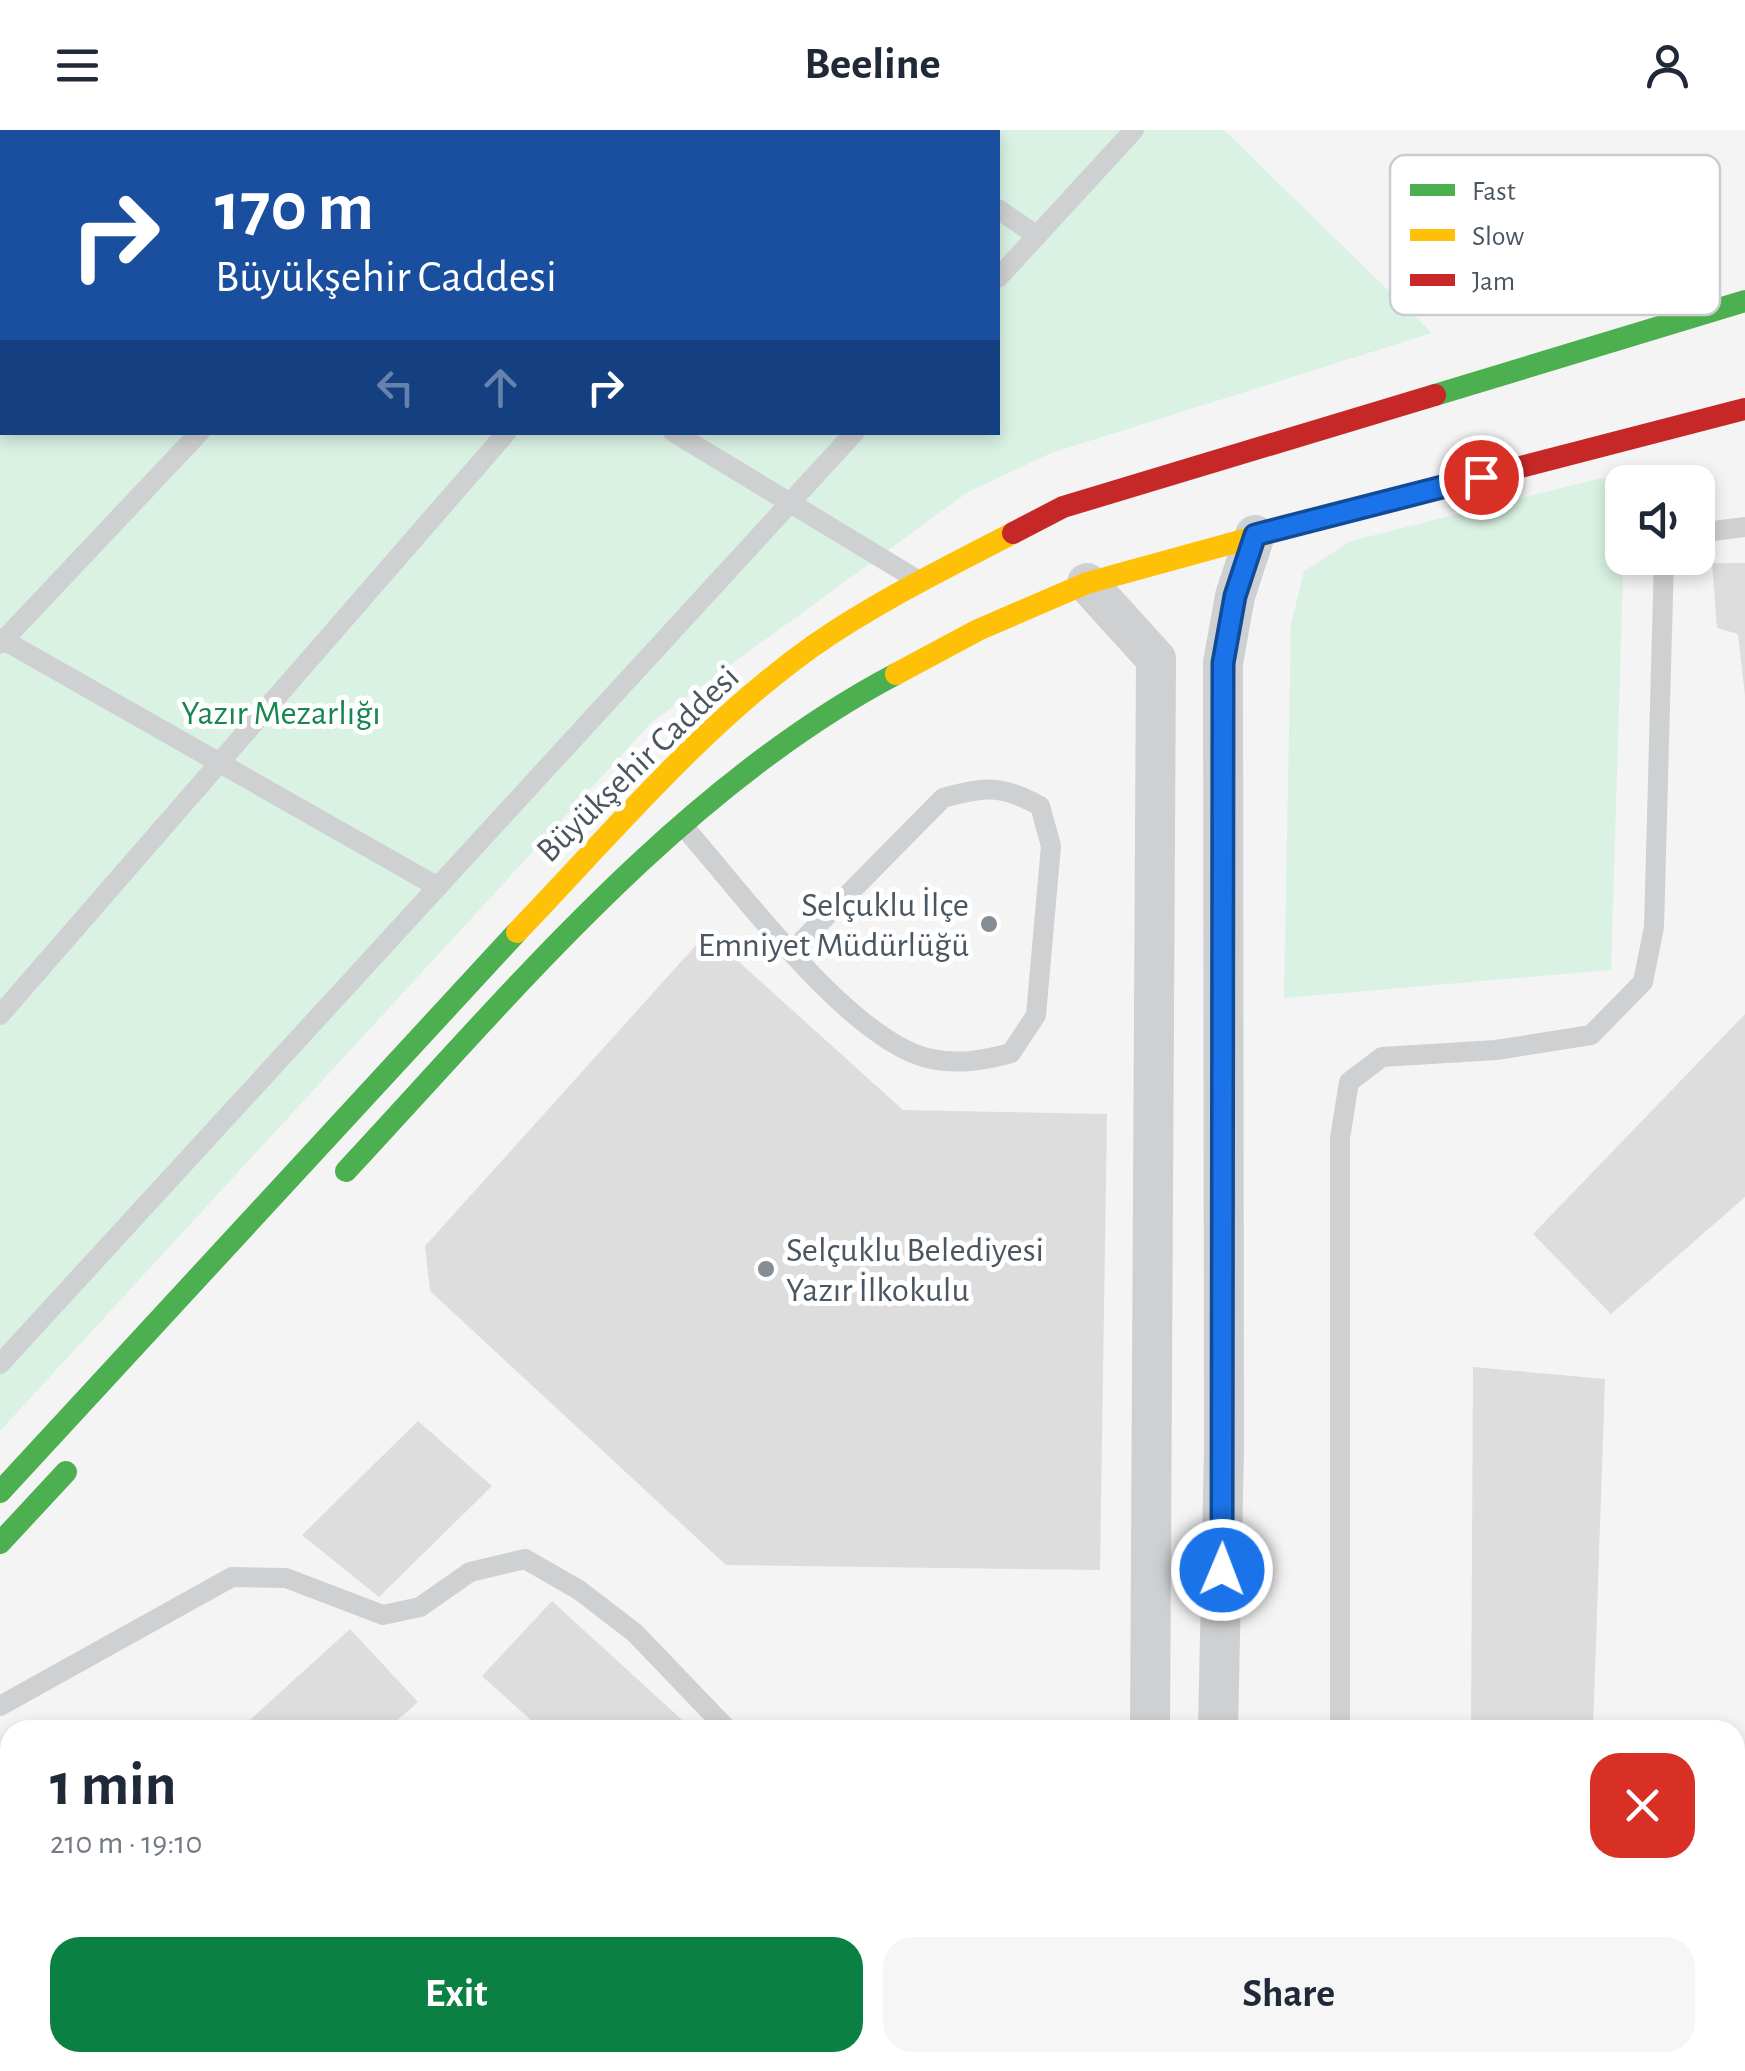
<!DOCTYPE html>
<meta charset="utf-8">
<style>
body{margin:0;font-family:"Alegreya Sans",sans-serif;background:#f6f6f7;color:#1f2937;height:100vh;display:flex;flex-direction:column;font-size:38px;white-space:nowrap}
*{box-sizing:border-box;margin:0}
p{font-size:32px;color:#747a83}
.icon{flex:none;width:55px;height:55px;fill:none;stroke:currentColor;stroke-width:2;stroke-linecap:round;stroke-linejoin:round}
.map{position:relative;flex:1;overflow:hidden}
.sheet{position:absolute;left:0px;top:1590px;width:1745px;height:352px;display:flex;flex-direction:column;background:#fff;border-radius:30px 30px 0 0;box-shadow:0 5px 15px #0003}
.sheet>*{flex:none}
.banner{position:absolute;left:0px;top:0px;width:1000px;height:305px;box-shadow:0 5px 15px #0003;background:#1a4fa0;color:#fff;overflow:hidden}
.fabs{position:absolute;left:1605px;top:335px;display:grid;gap:20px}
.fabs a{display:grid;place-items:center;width:110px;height:110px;border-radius:20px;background:#fff;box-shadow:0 5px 15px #0003;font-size:50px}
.pin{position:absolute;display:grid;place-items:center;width:85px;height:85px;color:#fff;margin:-42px;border:5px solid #fff;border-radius:50%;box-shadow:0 2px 10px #0007}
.me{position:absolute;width:110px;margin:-55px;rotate:1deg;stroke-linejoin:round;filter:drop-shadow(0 0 8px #0008)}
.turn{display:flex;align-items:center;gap:35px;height:210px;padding:0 50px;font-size:45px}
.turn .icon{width:130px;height:130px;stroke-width:2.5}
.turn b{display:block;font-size:70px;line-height:85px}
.lanes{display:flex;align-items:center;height:95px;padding:0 50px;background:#0003;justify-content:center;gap:50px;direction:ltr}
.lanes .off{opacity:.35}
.round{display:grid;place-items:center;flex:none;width:105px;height:105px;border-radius:30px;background:#f6f6f7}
.summary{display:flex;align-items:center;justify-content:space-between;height:170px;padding:0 50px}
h1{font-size:60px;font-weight:700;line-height:75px}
.action{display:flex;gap:20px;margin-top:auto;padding:20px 50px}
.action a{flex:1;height:115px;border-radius:30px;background:#0b8043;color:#fff;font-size:40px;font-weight:700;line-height:115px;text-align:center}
.action a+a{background:#f6f6f7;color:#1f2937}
header{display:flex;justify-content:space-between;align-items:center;height:130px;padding:0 50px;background:#fff;font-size:45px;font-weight:700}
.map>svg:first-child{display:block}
.green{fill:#d9f2e3;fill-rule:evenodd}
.building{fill:#ddddde}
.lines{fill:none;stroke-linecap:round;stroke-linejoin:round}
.lane{stroke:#ced0d2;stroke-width:20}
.street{stroke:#ced0d2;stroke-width:40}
.fast{stroke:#4caf50;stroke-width:22}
.slow{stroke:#ffc107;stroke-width:22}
.jam{stroke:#c62828;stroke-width:22}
.route-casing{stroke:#114b97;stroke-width:25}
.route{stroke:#1a73e8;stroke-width:18}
.poi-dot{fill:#868d94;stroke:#fff;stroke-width:4}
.labels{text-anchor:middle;stroke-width:10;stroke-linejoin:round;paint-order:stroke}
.park-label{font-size:35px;fill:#17864f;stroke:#fff}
.street-label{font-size:35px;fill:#4a5661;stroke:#fff}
.poi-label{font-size:35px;fill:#4a5661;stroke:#fff;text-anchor:end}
.key{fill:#fff;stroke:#c9ccd0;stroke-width:2.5}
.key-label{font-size:28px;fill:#4a5661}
</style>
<header><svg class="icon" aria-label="menu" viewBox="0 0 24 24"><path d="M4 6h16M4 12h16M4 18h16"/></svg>Beeline<svg class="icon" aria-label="person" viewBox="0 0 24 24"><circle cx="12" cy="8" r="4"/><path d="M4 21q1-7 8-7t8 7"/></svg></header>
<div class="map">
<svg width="1745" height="1941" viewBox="0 0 1745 1941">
<rect width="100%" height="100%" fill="#f4f4f4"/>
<path class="green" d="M0,0H1224L1432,203L1051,323L968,362L652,592L0,1301ZM2,2H998V302H2Z
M1626,347L1611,840L1284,868L1291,494L1304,441L1351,411L1597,349Z"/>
<path class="building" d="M1712,433H1745V566L1738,504L1717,498Z
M707,803L903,980L1107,984L1100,1440L726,1435L430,1161L425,1116Z
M1745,884V1067L1611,1184L1533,1104Z
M1473,1237L1605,1249L1593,1600H1471Z
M418,1291L492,1356L379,1467L302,1405Z
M552,1471L693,1600H542L482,1546Z
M350,1499L418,1572L386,1600H239Z
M10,1781V1923L0,1932V1790Z
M701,1932H788L787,1941H700Z
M1536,1932H1721L1731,1941H1542Z"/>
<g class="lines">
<path class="lane" d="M130,0L134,2
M880,0L884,2
M67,2L69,0
M484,2L487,0
M763,2L765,0
M0,78L2,75
M998,79L1037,106
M998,148L1134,0
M673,302L916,449
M1698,403L1745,397
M0,508L438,757
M0,514L200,302
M683,696C740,760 847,907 927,928C957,935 982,931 1011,923L1036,885L1051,716L1040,676C1002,655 985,656 943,668L793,820
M0,885L507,302
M0,1234L855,302
M0,1576L232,1447L286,1448L383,1485L420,1477L470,1442L525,1429L579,1460L635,1503L728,1600
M1340,1600V1008L1349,952L1382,927L1496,920L1591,905L1643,852L1654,797L1664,428
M1348,1932L1354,1941
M796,1941V1932"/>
<path class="street" d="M1087,453L1156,529L1150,1600
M1218,1600L1224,1320L1223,533L1235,466L1255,405
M1150,1941L1152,1932
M1211,1941L1212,1932"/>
<path class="fast" d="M1435,265L1745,171
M346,1041C510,865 681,657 896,544
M0,1362L517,802
M0,1413L66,1342"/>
<path class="slow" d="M896,544L978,500L1087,453L1323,388
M517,802C611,704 702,595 813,516C876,472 946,438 1013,403"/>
<path class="jam" d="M1323,388L1745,279
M1013,403L1063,377L1435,265"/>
</g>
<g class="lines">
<defs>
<path id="route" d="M1222,1440L1223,533L1235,466L1255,405L1481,347"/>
</defs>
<use href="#route" class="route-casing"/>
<use href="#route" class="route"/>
</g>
<g class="poi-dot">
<circle cx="989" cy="794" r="10"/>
<circle cx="766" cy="1139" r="10"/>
</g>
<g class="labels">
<g class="park-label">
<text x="281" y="594">Yazır Mezarlığı</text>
</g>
<g class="street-label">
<text transform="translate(637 633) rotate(-44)" y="12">Büyükşehir Caddesi</text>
</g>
<g class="poi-label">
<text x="969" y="786">Selçuklu İlçe<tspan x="969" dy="40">Emniyet Müdürlüğü</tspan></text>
<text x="786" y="1131" text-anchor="start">Selçuklu Belediyesi<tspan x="786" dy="40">Yazır İlkokulu</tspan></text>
</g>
</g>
<rect x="1390" y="25" width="330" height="160" rx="15" class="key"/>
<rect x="1410" y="54" width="45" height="12" fill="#4caf50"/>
<rect x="1410" y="99" width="45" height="12" fill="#ffc107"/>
<rect x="1410" y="144" width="45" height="12" fill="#c62828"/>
<g class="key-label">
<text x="1472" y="70">Fast</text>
<text x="1472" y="115">Slow</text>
<text x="1472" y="160">Jam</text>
</g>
</svg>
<div class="fabs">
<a><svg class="icon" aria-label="sound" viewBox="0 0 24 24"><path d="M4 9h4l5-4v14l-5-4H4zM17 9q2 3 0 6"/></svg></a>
</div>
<div class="pin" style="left:1481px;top:347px;background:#d93025"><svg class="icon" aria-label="arrive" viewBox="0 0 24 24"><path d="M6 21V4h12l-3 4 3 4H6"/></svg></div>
<svg class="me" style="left:1222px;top:1440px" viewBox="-20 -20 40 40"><circle r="17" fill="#1a73e8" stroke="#fff" stroke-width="3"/><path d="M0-11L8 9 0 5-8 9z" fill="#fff"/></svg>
<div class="banner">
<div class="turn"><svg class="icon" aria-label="right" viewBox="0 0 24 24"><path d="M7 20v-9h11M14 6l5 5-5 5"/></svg><div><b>170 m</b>Büyükşehir Caddesi</div></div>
<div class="lanes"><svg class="icon off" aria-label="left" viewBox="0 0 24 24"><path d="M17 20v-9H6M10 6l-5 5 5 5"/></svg><svg class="icon off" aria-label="ahead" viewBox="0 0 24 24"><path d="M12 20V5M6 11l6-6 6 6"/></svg><svg class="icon" aria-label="right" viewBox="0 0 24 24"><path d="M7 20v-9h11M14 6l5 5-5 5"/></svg></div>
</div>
<section class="sheet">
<div class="summary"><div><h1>1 min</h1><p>210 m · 19:10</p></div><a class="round" style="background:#d93025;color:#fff"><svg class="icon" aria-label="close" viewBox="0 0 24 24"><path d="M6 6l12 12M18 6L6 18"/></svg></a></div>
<div class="action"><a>Exit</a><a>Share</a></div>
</section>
</div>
